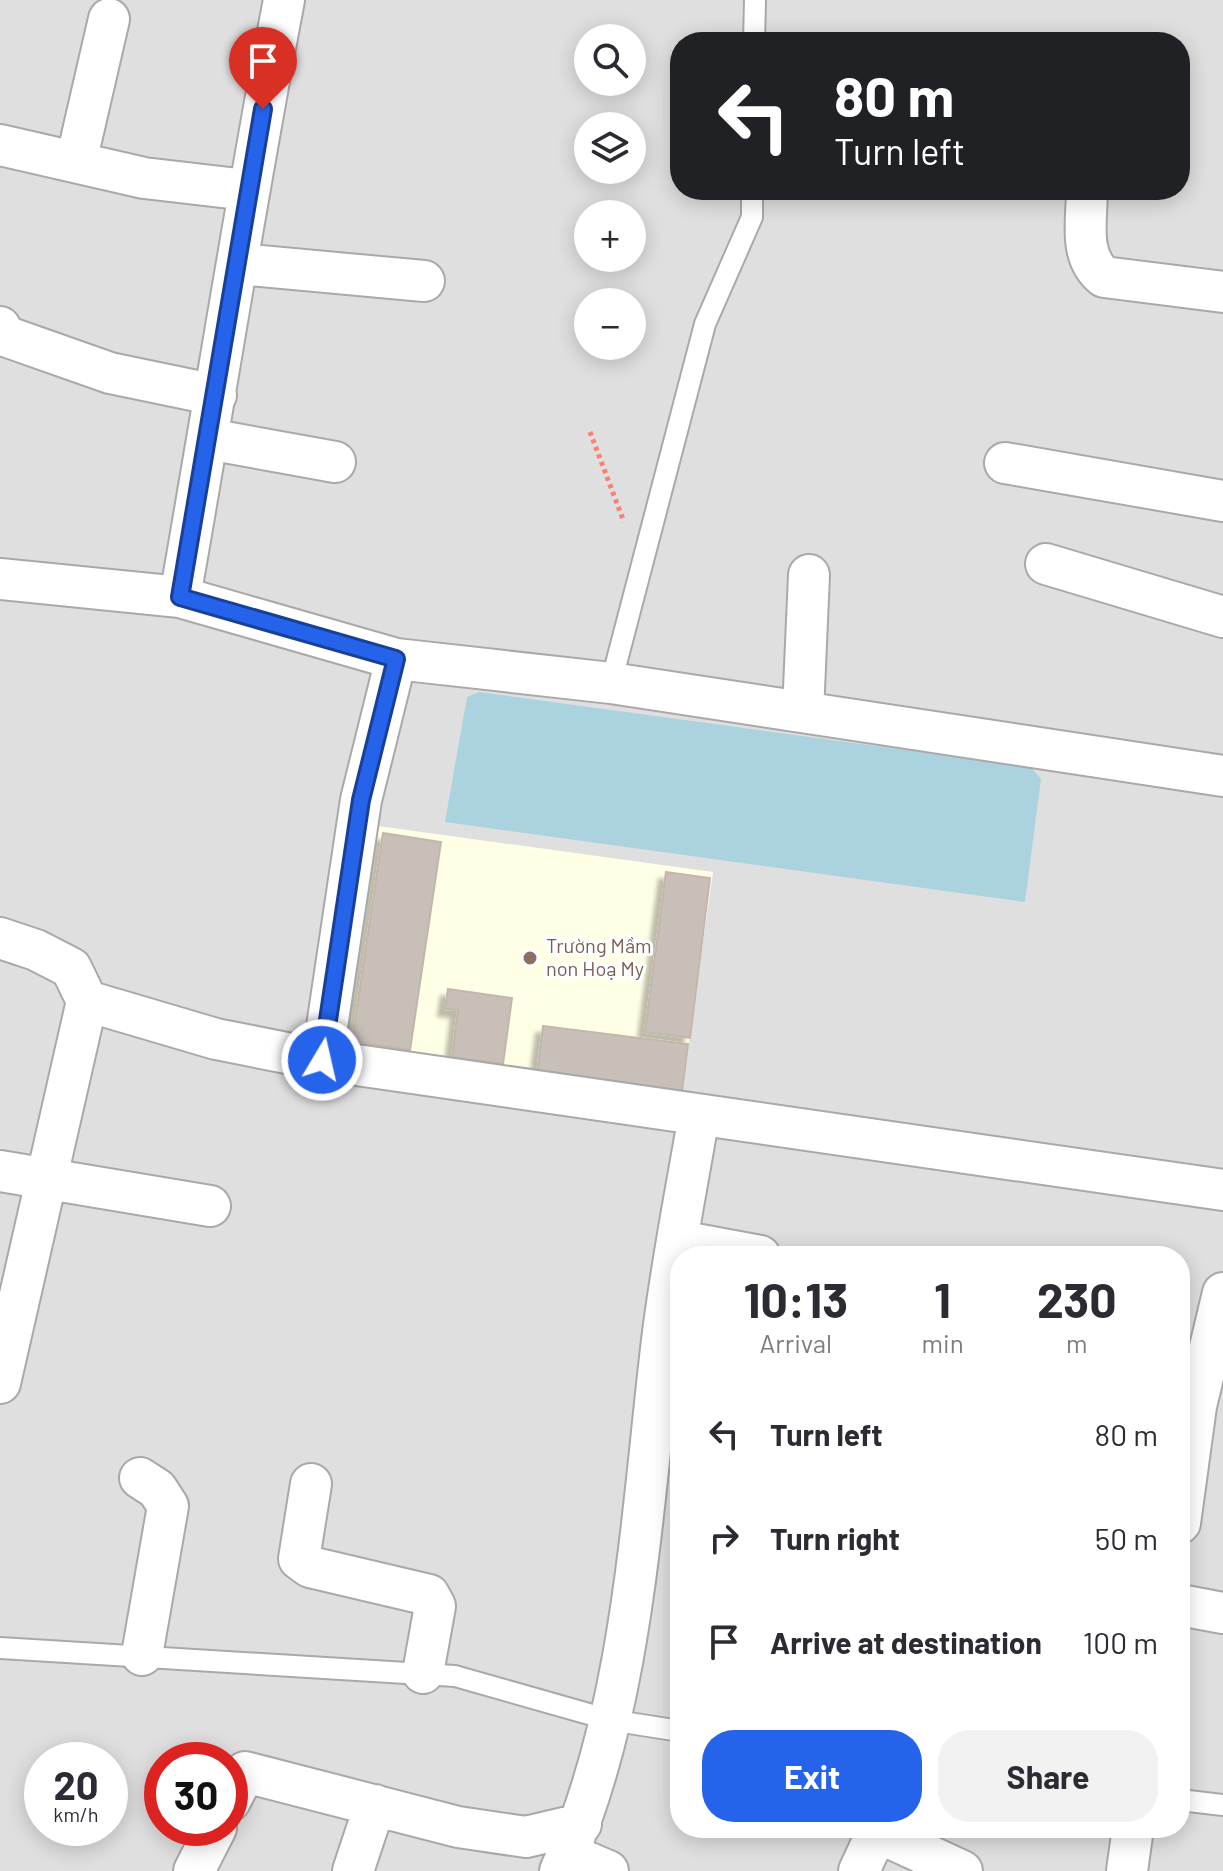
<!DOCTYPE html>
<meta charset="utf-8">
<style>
body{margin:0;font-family:Barlow,sans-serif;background:#f2f2f3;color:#2b2b33;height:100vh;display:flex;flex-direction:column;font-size:30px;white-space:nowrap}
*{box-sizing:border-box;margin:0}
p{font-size:26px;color:#7c7c81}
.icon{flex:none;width:44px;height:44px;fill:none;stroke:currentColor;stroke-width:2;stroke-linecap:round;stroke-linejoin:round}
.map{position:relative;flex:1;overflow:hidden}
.details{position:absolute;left:670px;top:1246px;width:520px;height:592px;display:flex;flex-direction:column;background:#fff;border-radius:32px;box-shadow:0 4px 20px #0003}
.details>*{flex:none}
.top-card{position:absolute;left:670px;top:32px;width:520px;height:168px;border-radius:32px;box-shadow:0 4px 20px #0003;background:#202124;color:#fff;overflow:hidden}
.controls{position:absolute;left:574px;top:24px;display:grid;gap:16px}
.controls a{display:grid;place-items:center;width:72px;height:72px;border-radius:50%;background:#fff;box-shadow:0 4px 20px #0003;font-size:40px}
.speed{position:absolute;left:24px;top:1742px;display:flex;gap:16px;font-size:40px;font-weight:700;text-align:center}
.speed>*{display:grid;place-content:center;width:104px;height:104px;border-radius:50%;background:#fff;box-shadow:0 4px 20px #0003;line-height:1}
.speed small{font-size:20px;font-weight:400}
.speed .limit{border:12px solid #d22;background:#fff;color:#111}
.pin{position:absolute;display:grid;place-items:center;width:68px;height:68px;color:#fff;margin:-82px -34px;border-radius:50% 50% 50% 0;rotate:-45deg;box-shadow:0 0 8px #0007}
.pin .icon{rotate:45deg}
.me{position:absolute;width:88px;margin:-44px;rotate:9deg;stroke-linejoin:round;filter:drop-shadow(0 0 6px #0008)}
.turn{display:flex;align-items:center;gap:28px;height:168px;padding:0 32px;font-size:36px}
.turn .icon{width:104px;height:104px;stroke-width:2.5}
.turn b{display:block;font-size:56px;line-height:68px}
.eta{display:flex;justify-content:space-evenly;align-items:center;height:136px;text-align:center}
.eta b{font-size:48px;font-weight:700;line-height:56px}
.primary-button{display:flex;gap:16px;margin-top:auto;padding:16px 32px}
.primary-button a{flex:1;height:92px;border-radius:32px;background:#2563eb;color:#fff;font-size:32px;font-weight:700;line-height:92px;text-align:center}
.primary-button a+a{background:#f2f2f3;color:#2b2b33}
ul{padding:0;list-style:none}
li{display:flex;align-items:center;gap:24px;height:104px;padding:0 32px}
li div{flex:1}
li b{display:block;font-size:30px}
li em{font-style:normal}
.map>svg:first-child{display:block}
.residential{fill:#e0dfdf;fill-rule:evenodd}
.education{fill:#ffffe5}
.water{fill:#aad3df}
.building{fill:#c7bfb8;stroke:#c4b6ab;stroke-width:2;filter:url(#shadow)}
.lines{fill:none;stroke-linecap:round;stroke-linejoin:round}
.service-casing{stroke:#a9a9a9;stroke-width:24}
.minor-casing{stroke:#a9a9a9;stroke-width:44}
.path{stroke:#fa8072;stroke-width:5;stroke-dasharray:4 4;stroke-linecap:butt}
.service{stroke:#fff;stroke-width:20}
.minor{stroke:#fff;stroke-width:40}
.route-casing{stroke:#184099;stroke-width:20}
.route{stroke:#2563eb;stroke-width:14}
.education-dot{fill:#8d6e63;stroke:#fff;stroke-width:3}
.labels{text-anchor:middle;stroke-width:6;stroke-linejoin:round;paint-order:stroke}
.education-label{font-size:20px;fill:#785e54;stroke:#fff;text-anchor:start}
</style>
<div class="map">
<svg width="1223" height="1871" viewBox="0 0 1223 1871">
<defs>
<filter id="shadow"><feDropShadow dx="-7" dy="7" stdDeviation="2" flood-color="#0004"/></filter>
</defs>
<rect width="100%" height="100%" fill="#f2efe9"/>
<path class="residential" d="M0,0H1223V1871H0ZM588,38H632V82H588ZM680,42H1180V190H680ZM588,126H632V170H588ZM588,214H632V258H588ZM588,302H632V346H588ZM680,1256H1180V1828H680ZM42,1760H110V1828H42ZM162,1760H230V1828H162Z"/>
<path class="education" d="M378,826L713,872L682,1091L347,1046Z"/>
<path class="water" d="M479,692L1031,767L1041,779L1025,902L445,822L467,697Z"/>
<path class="building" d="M383,833L441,842L410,1050L352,1041Z
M666,872L710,878L690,1038L645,1032Z
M448,989L512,998L503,1064L452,1057L458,1010L445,1009Z
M543,1026L688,1044L682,1091L537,1073Z"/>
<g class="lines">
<defs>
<path id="service" d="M754,42L755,0
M611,683L705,324L752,217V190
M0,1648L455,1676L610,1720L680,1731
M1180,1800L1223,1805"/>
<path id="minor" d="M0,145L144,178L247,190
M76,162L109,19
M1087,190C1087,220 1078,256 1104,277L1223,292
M239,264L424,281
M0,327L5,336L110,373L216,395
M208,439L335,462
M1005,463L1223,501
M1046,564L1223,617
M0,579L180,597L396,659L611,683L1223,776
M180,597C215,398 246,198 284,0
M803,712L809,575
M0,938L36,950L71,968L87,1001L0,1383
M87,1001L216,1039L322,1060L1223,1190
M322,1060L361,800L396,659
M0,1171L210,1206
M679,1241L760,1256
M140,1478L157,1489L168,1506L142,1655
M311,1484L299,1559L310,1567L429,1595L435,1606L423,1673
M1180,1523L1196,1406L1223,1293
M1180,1605L1223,1613
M230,1801L245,1772L458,1827L526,1837L581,1824
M877,1832L962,1871
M568,1854L608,1871
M194,1871L216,1828
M353,1871L375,1805
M560,1871C632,1714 641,1519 661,1349C670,1270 686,1192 699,1115
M859,1871L879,1828
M1127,1871L1133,1828"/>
</defs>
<use href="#service" class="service-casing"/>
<use href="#minor" class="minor-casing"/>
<path class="path" d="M590,432L624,522"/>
<use href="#service" class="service"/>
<use href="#minor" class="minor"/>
</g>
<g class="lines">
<defs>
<path id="route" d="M263,109L180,597L396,659L361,800L322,1060"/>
</defs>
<use href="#route" class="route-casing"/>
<use href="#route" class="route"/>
</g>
<circle class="education-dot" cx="530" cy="958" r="8"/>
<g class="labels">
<g class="education-label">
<text x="546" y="953">Trường Mầm<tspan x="546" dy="23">non Hoạ My</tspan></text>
</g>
</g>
</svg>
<div class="controls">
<a><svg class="icon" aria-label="search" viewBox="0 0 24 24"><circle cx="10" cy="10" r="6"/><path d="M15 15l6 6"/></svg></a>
<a><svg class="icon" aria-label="layers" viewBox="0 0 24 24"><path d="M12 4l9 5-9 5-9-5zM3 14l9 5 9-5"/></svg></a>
<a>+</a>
<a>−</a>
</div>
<div class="speed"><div>20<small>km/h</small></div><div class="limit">30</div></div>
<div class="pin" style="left:263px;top:109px;background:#d93025"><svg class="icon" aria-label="arrive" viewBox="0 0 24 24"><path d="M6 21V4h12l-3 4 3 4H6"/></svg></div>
<svg class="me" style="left:322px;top:1060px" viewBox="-20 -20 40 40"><circle r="17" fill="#2563eb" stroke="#fff" stroke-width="3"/><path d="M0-11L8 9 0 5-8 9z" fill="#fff"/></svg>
<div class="top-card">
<div class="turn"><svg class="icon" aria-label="left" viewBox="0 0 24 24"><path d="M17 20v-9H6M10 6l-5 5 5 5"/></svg><div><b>80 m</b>Turn left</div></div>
</div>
<section class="details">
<div class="eta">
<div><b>10:13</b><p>Arrival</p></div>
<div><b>1</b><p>min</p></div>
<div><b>230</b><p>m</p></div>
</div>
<ul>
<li><svg class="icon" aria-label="left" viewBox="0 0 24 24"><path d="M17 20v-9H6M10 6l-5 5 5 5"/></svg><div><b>Turn left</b></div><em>80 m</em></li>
<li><svg class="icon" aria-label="right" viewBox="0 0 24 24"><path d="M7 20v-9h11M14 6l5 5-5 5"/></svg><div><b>Turn right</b></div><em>50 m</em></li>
<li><svg class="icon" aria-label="arrive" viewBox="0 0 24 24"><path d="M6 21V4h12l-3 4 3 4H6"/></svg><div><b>Arrive at destination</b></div><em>100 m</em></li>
</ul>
<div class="primary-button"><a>Exit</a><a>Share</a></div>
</section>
</div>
